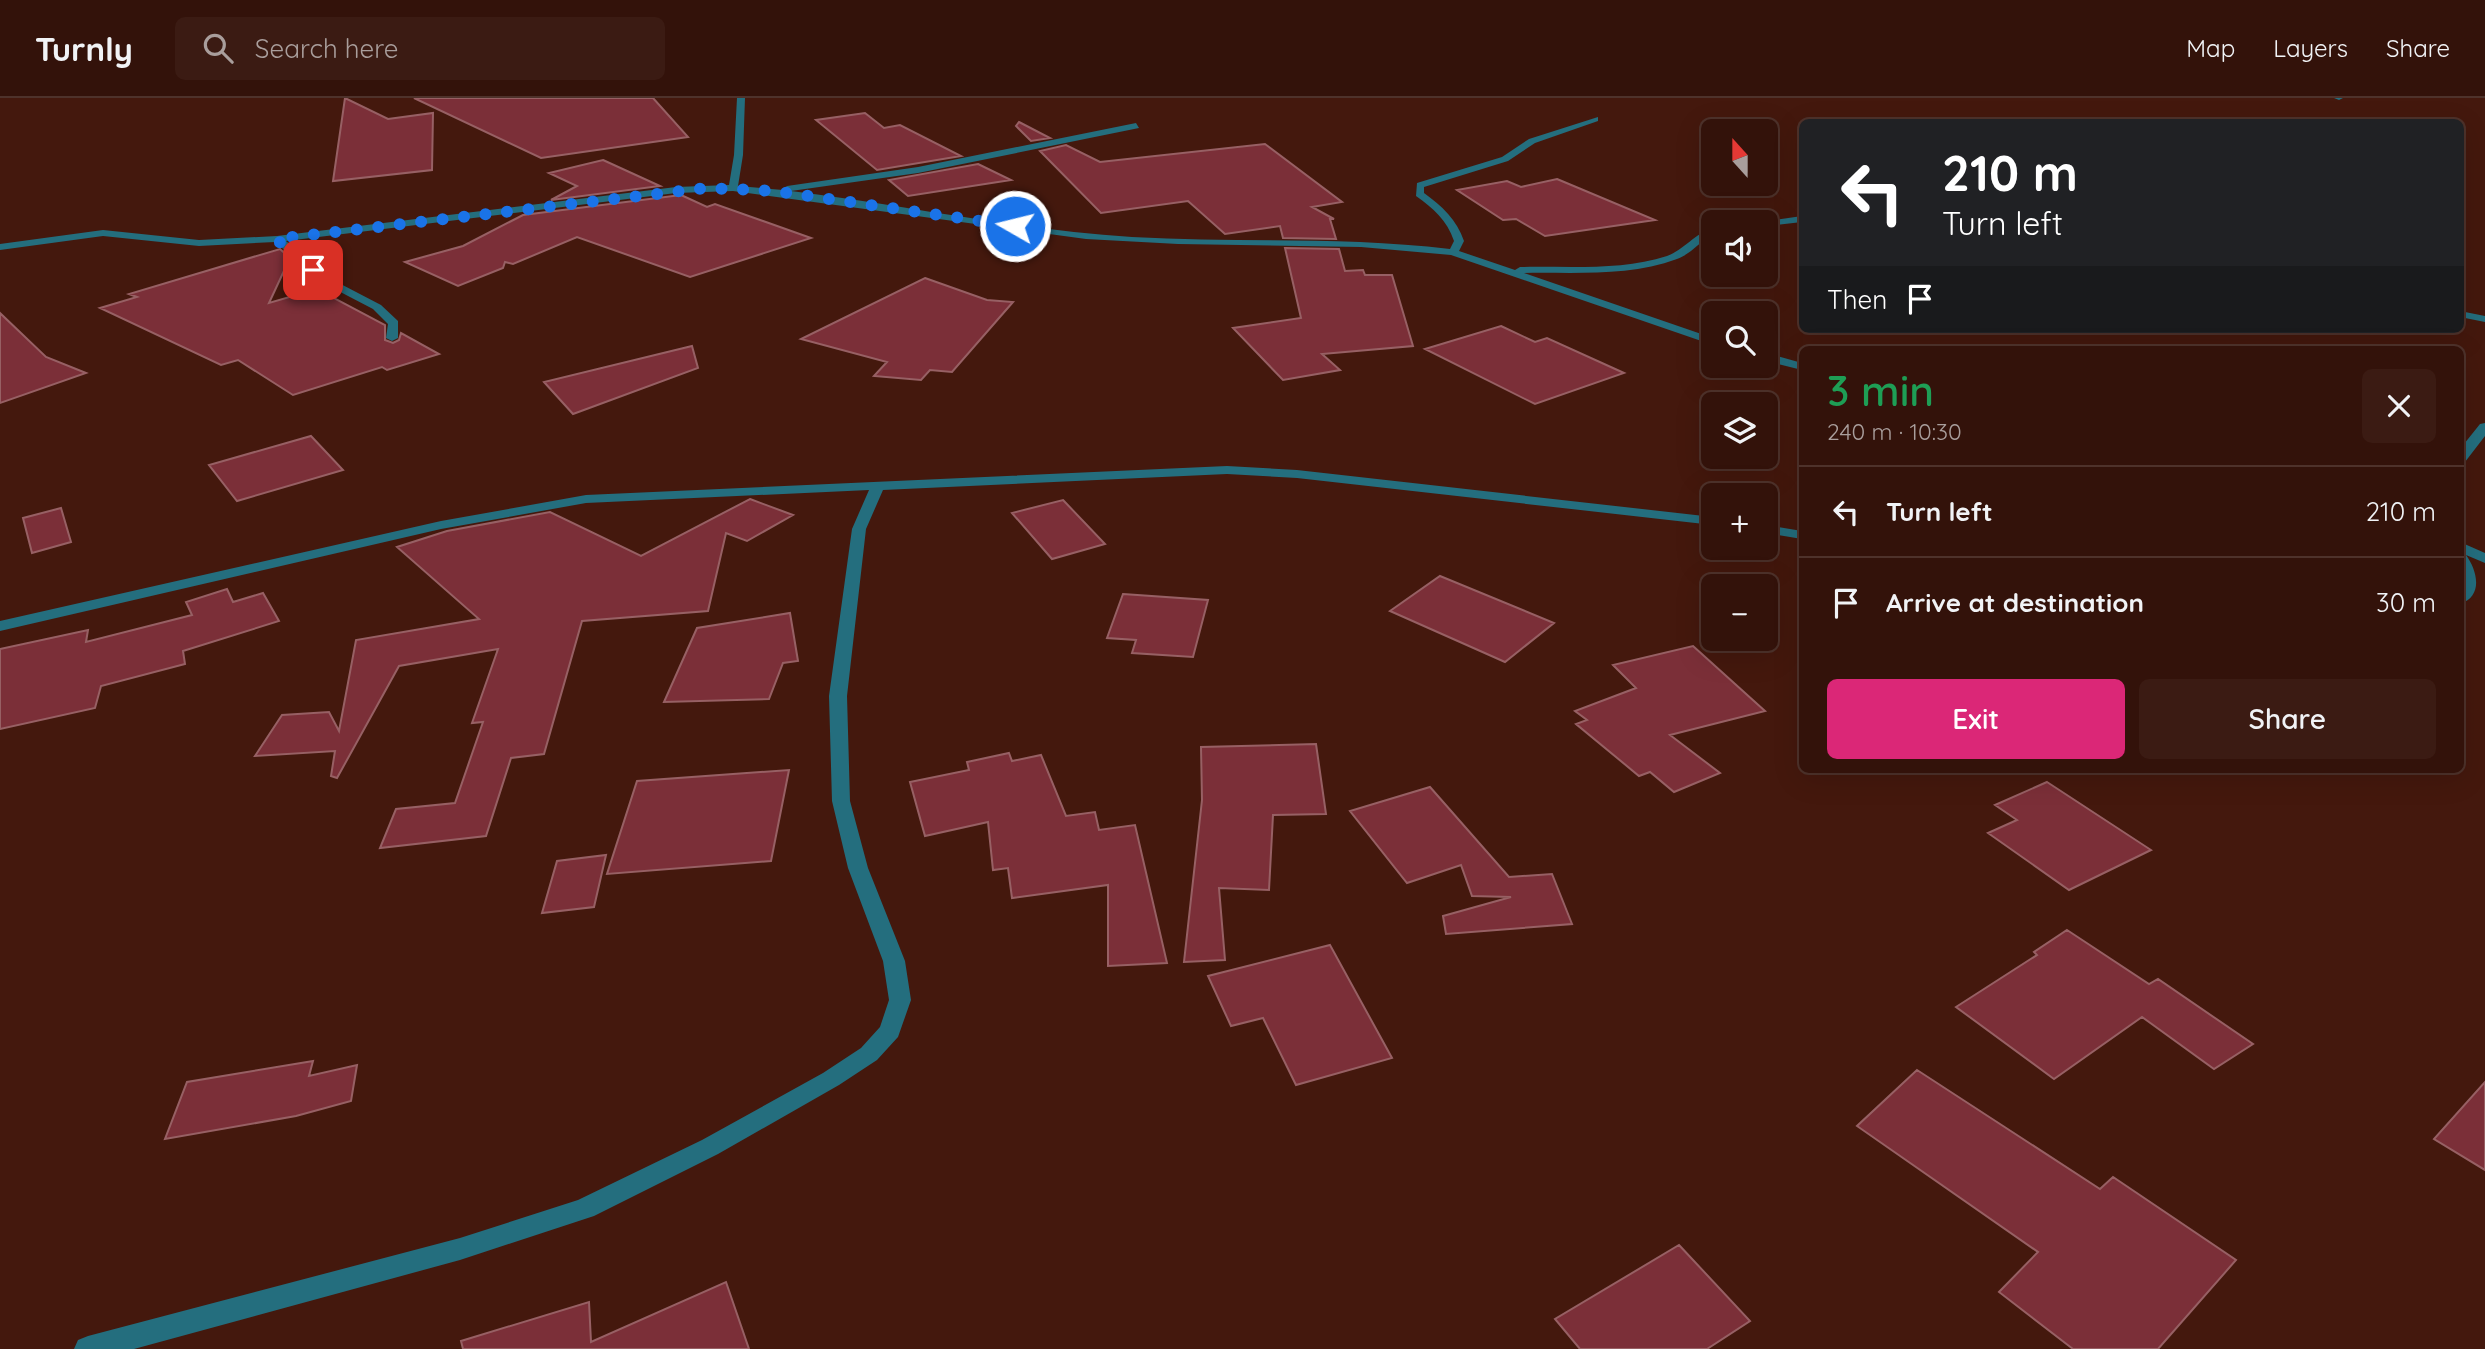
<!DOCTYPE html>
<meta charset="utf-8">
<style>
body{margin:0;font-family:Quicksand,sans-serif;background:#3b1b13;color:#f1f3f6;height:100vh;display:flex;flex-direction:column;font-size:26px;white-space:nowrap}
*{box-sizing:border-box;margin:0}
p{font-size:23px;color:#a99e9c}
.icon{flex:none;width:38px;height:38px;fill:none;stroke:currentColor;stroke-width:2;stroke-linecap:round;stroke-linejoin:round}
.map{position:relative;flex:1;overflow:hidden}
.side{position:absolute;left:1799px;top:248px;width:665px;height:427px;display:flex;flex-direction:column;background:#33120a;border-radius:10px;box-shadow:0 7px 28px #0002,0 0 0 2px #4e322b}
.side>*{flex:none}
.guide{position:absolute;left:1799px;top:21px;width:665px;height:214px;border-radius:10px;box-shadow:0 7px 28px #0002,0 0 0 2px #4e322b;background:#202124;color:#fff;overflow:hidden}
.needle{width:46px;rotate:339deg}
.tools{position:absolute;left:1701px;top:21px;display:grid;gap:14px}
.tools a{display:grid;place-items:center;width:77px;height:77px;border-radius:10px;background:#33120a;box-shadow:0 7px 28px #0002,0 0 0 2px #4e322b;font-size:35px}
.pin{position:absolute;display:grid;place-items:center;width:60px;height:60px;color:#fff;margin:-30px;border-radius:14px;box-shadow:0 4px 10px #0006}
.me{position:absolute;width:77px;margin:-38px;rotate:278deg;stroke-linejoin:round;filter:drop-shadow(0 0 5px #0008)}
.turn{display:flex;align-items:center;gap:24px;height:147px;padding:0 28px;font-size:32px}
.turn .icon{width:91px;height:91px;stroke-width:2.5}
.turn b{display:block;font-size:49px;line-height:60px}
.then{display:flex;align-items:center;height:66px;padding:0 28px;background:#0003;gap:14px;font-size:26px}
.round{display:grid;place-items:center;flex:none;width:74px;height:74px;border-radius:10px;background:#3b1b13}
.headline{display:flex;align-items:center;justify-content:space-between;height:119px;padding:0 28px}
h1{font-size:42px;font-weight:600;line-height:52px;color:#1e9e55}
.button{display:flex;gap:14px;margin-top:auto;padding:14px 28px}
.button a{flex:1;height:80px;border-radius:10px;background:#db2777;color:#fff;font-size:28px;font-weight:600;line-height:80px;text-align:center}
.button a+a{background:#3b1b13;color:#f1f3f6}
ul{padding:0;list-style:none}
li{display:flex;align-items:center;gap:21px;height:91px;padding:0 28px;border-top:2px solid #4e322b}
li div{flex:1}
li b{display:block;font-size:26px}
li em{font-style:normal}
header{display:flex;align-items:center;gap:42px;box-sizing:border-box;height:98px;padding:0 35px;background:#33120a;border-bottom:2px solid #4e322b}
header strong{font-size:33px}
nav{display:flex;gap:38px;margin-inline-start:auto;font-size:24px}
.search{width:490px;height:63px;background:#3b1b13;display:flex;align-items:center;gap:18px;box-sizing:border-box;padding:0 24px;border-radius:10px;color:#a99e9c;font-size:26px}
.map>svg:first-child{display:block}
.building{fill:#7b2f38;stroke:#976064;stroke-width:2}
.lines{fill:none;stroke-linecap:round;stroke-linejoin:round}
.street{fill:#246e7e;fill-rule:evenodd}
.route{stroke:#1a73e8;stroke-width:12;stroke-dasharray:0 21.6}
</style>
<header>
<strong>Turnly</strong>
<div class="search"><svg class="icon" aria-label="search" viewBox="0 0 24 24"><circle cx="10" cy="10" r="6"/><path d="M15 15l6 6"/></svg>Search here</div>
<nav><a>Map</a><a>Layers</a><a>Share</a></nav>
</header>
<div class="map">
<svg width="2485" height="1251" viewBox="0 0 2485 1251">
<rect width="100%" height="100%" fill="#44180d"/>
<path class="building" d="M345,0L388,21L433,15L432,72L333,83Z
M414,0H653L688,39L541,60Z
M865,15L884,30L900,27L961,58L877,72L816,22Z
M1019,24L1050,40L1031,43L1016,28Z
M1265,46L1342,104L1312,109L1334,121H1330L1336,141L1283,140L1280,128L1225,136L1188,103L1101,115L1040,53L1066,47L1100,64Z
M603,62L660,88L551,102L577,88L549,75Z
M978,66L1011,82L908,98L889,82Z
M1557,81L1655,122L1545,138L1516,121L1503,122L1457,92L1507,83L1521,89Z
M681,97L707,109L715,106L811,140L690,179L577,139L513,166L505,164L503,170L458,188L405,164L463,148L523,117Z
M1285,150L1339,151L1345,173L1363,172L1365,177H1392L1413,248L1322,256L1340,272L1283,282L1233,230L1301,220Z
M280,151L290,160L269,205L317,191L385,227V242L393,245L399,242L401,235L439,256L387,272L382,269L293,297L238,262L221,267L100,210L137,199L129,196Z
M925,180L987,202L1013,204L952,274L930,272L921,282L874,278L887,264L801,241Z
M0,215L46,259L86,275L0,305Z
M1501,228L1535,244L1547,240L1624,275L1535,306L1425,251Z
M692,248L698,270L573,316L544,284Z
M311,338L343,372L237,403L209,367Z
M750,401L793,417L747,443L726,435L708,513L582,523L544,656L511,660L486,738L380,750L396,711L455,705L483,624L472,625L498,551L399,568L337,680L331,678L335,653L255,658L282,617L329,614L339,633L356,542L479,521L397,449L447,433L550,414L641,458Z
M1063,402L1105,446L1052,461L1012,415Z
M61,410L71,444L32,455L23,420Z
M1440,478L1554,525L1505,564L1390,513Z
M227,491L233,504L263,495L279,523L183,553L185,566L101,588L95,610L0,631V551L88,532L86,544L192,517L186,504Z
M1123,496L1208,502L1193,559L1132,555L1136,542L1107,540Z
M790,515L798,563L783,565L769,601L664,604L697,530Z
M1693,548L1765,613L1670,637L1720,675L1674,694L1650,674L1639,678L1576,626L1587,622L1575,613L1636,590L1613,567Z
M1316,646L1326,716L1273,717L1269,792L1219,790L1225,862L1184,864L1202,702L1201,649Z
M1009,655L1012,663L1041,657L1066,718L1095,714L1099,732L1135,727L1167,865L1108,868V787L1012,800L1008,770L993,772L988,724L925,738L910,684L969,672L967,664Z
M789,672L771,763L607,776L637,683Z
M2047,684L2151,752L2069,792L1988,735L2017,722L1995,707Z
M1430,689L1509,779L1552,776L1572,826L1446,836L1443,818L1511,799L1472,798L1461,767L1407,785L1350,713Z
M606,757L594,809L542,815L557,763Z
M2067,832L2149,886L2158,881L2253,946L2214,971L2142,919L2054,981L1956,909L2037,857L2034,854Z
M1330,847L1392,960L1296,987L1263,920L1231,928L1208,878Z
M313,963L309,978L357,967L351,1003L296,1018L165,1041L187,984Z
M1917,972L2100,1091L2113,1079L2236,1162L2158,1251H2073L1999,1194L2038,1154L1857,1028Z
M2485,984V1072L2434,1041Z
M1679,1147L1750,1223L1707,1251H1580L1555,1221Z
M726,1184L749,1251H463L461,1243L589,1204L591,1244Z"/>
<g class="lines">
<path class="street" d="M737,0H745L743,57L738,88L783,92L787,88L918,69L1136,25L1139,30L918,75L791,93C904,107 1018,132 1132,139C1238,145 1344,138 1450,151L1454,143C1447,122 1433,110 1416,98L1417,85L1502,59L1529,41L1598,19V23L1535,45L1508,63L1424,89V95C1442,108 1457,122 1464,143L1459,153L1515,172L1520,169C1568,168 1621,173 1667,158C1684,152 1695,135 1713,130V137C1700,143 1691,156 1677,161C1629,179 1574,174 1524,175L1713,240V247L1451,157L1361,149L1178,146L1086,141L733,93L676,95L286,143L333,182L381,207L398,223V240L392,243L386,240L388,226L373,211L325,186L275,144L199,148L103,138L0,152V146L103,132L199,142L277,138L676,89L729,87L734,57Z
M2334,0H2343L2339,2Z
M1802,118V124L1766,128V124H1762Z
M2460,213L2485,218V224L2460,219Z
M1766,255L1802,265V272L1766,263Z
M2485,325V338L2465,364L2460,365V351L2480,326Z
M1227,368L1297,372L1713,419V427L1297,380L1227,376L883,392L866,431L847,598L850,703L868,770L905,863L911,902L898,939L877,962L839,987L718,1056L594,1118L460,1162L134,1251H74L78,1242L88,1238L460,1140L578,1102L702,1042L823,975L861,950L880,929L889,902L883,863L848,770L832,703L829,598L852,431L869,392L586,405L441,431L0,533V523L441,423L586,397Z
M1766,427L1802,433V441L1766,435Z
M2460,444L2485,455V465L2466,457C2477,472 2484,498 2460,506Z"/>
</g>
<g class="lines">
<path class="route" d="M313,172L276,141L707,90L774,93L1015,128"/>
</g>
</svg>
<div class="tools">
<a><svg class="needle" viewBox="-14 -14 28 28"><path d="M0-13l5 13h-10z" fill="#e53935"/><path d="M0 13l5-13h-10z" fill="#a99e9c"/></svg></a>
<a><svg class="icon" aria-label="sound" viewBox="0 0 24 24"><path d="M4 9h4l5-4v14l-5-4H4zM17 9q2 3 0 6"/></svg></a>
<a><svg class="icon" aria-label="search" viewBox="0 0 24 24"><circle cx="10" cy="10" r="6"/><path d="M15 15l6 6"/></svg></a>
<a><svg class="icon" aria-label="layers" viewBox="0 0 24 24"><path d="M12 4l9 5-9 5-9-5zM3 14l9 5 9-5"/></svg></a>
<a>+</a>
<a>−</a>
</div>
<div class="pin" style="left:313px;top:172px;background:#d93025"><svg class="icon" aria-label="arrive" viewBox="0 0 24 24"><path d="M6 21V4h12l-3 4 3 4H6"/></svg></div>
<svg class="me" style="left:1015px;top:128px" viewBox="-20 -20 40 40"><circle r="17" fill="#1a73e8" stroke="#fff" stroke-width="3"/><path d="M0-11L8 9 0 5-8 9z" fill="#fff"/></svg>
<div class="guide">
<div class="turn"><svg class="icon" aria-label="left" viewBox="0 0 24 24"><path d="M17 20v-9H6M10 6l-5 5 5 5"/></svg><div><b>210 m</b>Turn left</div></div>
<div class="then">Then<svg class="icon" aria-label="arrive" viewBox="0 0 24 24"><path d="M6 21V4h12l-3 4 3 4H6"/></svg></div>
</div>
<section class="side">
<div class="headline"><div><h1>3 min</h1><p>240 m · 10:30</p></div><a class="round"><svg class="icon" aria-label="close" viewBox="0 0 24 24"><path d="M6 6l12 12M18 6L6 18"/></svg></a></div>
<ul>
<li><svg class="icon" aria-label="left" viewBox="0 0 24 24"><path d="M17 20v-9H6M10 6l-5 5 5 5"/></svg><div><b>Turn left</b></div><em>210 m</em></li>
<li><svg class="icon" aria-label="arrive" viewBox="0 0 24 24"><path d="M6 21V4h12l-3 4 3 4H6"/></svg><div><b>Arrive at destination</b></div><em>30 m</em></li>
</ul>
<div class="button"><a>Exit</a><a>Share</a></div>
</section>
</div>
